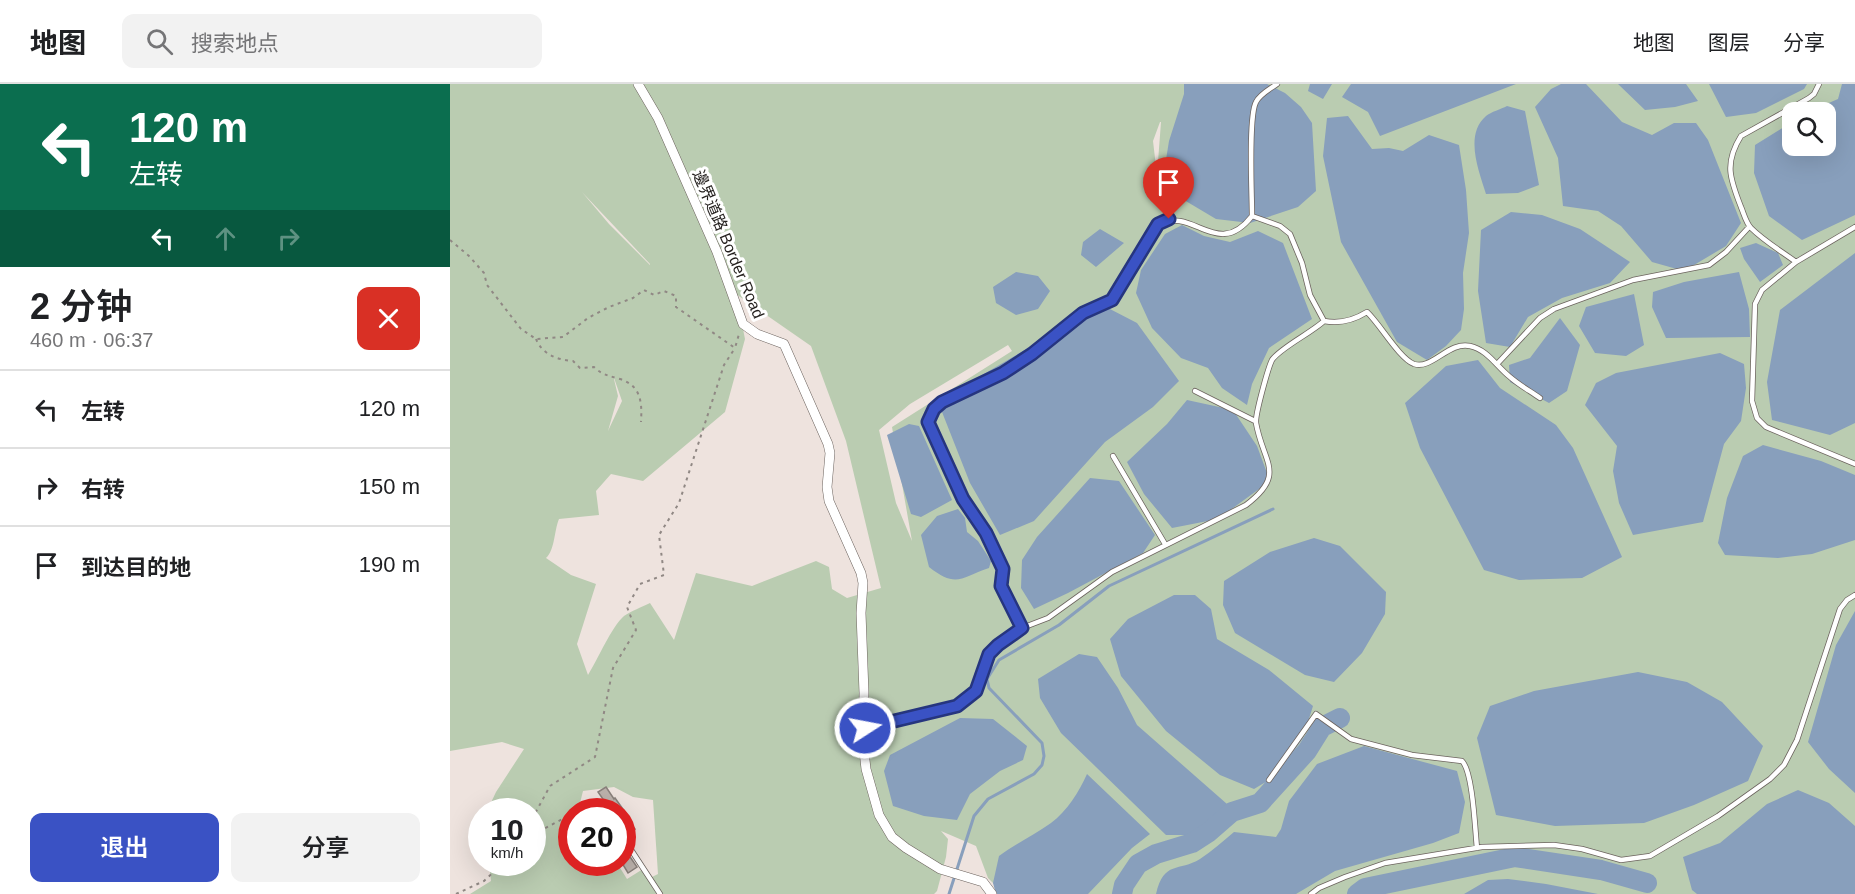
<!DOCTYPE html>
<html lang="zh">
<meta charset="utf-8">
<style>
body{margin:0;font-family:Helvetica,"Noto Sans SC",sans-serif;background:#f2f2f2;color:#202124;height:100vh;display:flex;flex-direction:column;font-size:22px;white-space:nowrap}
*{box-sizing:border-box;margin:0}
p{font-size:20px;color:#757577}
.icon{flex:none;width:33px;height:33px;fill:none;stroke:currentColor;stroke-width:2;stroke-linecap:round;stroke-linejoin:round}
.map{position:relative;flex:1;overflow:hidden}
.sheet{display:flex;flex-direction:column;background:#fff;width:450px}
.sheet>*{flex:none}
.banner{background:#0b6e4f;color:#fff;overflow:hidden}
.tools{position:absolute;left:1332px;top:18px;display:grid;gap:12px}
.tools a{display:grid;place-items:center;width:54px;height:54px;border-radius:12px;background:#fff;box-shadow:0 6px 24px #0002;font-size:30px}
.speed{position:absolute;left:18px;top:714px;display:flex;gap:12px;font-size:30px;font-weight:700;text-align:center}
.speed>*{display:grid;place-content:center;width:78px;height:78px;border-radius:50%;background:#fff;box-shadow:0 6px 24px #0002;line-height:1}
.speed small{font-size:15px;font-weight:400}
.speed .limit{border:9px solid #d22;background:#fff;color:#111}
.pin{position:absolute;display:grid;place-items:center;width:51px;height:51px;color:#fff;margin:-62px -26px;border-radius:50% 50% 50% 0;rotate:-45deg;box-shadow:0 0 6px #0007}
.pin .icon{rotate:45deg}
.me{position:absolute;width:66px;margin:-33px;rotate:79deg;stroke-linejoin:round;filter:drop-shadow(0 0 4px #0008)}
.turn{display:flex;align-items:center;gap:21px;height:126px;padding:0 30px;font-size:27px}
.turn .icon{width:78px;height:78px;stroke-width:2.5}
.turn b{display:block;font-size:42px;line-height:51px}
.lanes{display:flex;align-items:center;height:57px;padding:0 30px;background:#0003;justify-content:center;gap:30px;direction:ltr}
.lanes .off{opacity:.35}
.round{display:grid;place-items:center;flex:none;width:63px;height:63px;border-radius:12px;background:#f2f2f2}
.overview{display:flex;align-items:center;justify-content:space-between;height:102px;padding:0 30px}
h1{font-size:36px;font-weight:600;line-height:45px}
.button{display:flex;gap:12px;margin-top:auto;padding:12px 30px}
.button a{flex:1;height:69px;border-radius:12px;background:#3a52c4;color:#fff;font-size:24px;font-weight:600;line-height:69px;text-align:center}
.button a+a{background:#f2f2f2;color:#202124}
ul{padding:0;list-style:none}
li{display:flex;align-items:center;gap:18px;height:78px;padding:0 30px;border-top:2px solid #e0e0e0}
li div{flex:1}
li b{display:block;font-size:22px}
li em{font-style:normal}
header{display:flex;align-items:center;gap:36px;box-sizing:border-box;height:84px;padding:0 30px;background:#fff;border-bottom:2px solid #e0e0e0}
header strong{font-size:28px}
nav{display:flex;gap:33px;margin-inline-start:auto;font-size:21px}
.search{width:420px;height:54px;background:#f2f2f2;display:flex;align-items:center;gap:15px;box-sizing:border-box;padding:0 21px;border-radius:12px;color:#757577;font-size:22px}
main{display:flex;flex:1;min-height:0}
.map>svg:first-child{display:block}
.green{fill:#baccb1;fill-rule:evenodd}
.water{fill:#889fbc}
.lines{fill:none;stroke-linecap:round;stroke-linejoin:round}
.stream{stroke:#889fbc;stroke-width:3}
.river{stroke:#889fbc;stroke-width:20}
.building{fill:#bcb2ac;stroke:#89807b;stroke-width:1.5}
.service-casing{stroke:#6c635e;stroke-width:6}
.minor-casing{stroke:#6c635e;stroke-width:10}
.path{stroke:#908884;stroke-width:2;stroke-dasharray:3 4.5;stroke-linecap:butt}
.service{stroke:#fff;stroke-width:4.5}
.minor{stroke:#fff;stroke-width:9}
.route-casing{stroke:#26357f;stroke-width:15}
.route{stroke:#3a52c4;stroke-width:10}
.labels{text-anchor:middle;stroke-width:6;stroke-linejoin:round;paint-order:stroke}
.street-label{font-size:16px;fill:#221e1c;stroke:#fff}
</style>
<header>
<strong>地图</strong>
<div class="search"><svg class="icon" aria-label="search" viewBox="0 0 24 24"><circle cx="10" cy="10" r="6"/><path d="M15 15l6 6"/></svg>搜索地点</div>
<nav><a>地图</a><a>图层</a><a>分享</a></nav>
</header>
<main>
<section class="sheet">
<div class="banner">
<div class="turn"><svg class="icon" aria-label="left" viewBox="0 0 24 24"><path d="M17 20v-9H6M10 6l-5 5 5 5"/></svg><div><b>120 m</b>左转</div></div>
<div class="lanes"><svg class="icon" aria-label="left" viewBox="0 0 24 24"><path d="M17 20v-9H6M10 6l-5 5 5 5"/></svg><svg class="icon off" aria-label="ahead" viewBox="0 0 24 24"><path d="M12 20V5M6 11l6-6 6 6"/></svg><svg class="icon off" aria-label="right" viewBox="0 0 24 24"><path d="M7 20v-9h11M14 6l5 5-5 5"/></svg></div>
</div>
<div class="overview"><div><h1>2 分钟</h1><p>460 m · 06:37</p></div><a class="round" style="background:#d93025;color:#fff"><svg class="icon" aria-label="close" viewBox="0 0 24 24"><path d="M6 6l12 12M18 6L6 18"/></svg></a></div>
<ul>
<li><svg class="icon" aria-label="left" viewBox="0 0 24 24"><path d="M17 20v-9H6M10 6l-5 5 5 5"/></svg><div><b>左转</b></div><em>120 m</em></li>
<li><svg class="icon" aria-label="right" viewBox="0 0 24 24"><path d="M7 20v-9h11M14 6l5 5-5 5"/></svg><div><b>右转</b></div><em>150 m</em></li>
<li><svg class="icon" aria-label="arrive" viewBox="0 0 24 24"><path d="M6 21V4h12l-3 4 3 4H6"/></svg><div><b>到达目的地</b></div><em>190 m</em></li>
</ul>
<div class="button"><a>退出</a><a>分享</a></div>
</section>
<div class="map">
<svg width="1405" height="810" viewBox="0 0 1405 810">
<rect width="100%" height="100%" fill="#eee3de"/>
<path class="green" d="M0,0H1405V810H554L538,794L526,762L491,747L498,755L496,773L487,807L484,810H20L41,797L39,779L82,778V728L37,727L46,708L74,665L52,658L0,667ZM1342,28H1376V62H1342ZM710,38H711L707,91L703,57ZM132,108L200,180V181L159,140ZM286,210L361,262L396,357L431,504L397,514L382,505L379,483L366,477L302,502L246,489L224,556L200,519C192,523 181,527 174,532C162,542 148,575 138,591L127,560L146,500L121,491L96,474C105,466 104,447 109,435L149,431L146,407L161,390L193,397L275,328L295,255ZM558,261L562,267L442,343L462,457L446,419L429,346L460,320ZM163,291L172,317L158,347L168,312ZM544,567L524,616L511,619L526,607L532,589ZM425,642L422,673V674L415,644ZM164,703L183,713L203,716L208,790L200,794L193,785L177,795L167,779L122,778V728L128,727L133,707Z"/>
<path class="water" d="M734,0H817L835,9L851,23L862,39L866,107L848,123L800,139L766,135L729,113L714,88L719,57L734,10Z
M860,0H882L873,15L858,7Z
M901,0H1066L930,52L918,28L892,13Z
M1111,0H1136L1172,38L1202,51L1224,39H1246L1258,56L1291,139L1276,162L1234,187L1202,178L1171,142L1148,127L1113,122L1108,74L1085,23L1101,5Z
M1168,0H1236L1248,17L1225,23L1195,26Z
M1259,0H1357L1354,5L1306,29L1276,33Z
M1392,0H1405V131L1352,156L1319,132L1304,89L1305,61L1342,38V62H1376V28H1358L1388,15Z
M1057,22L1075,27L1089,101L1068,109L1036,110C1029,87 1014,51 1036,32C1041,28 1051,25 1057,22Z
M898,32L922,65L939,64L953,67L979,51L1009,61L1016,106L1019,149L1013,189L1014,225L1011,246L996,262L977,276L947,258L891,158L873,72L877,34Z
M1061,128L1092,131L1130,145L1180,178L1160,199L1112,214L1078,233L1060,263L1036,259L1028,207L1031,146Z
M732,141L754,152L780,158L808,147L833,159L862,235L819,264L802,300L797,321L772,304L758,284L731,274L702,244L686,209L691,186L715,150Z
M650,145L674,159L646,183L631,171L633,158Z
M1306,159L1328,169L1333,181L1310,198L1294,175L1290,164Z
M1405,169V339L1380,351L1322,336L1317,298L1330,226Z
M566,188L588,192L600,207L588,225L566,231L546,219L543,203Z
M1289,188L1299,225L1300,253L1216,254L1202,223L1203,208L1234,198Z
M1184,210L1194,261L1176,272L1145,269L1129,242L1136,223Z
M658,224L687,239L729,297L703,323L655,358L584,437L550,451L520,399L492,328L503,308L614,243Z
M1110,234L1130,261L1117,307L1099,319L1060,298L1059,281L1080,274Z
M1270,269L1294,280L1296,304L1291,337L1274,360L1253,438L1183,451L1169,419L1163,387L1167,362L1135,321L1146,299L1166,289Z
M1028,276L1050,304L1106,341L1123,364L1172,473L1132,494L1069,496L1034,486L970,364L955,319L996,282Z
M737,316L783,326L807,362L820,397L768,435L722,444L694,410L677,378L717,340Z
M459,340L469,342L502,416L471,433L461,430L437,351Z
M1313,361L1371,377L1405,391V456L1362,470L1328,474L1275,471L1268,459L1277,414L1293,372Z
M640,394L669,397L705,451L693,469L618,509L584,525L571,504L572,476L587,453Z
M508,425L515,434L517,448L528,457L541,477L539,484C511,493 507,505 479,483L471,451L487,432Z
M864,454L890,462L936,508L935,530L912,569L884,598L855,591L785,549L773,521L774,497L820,468Z
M724,511H745L761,525L767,555L819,586L863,622L853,654L826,692L804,705L770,691L716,647L671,592L660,555L678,535Z
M1405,527V709L1379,685L1358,658L1386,561Z
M629,570L647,573L668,604L687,641L777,720L745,751H716L611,649L590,614L588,595Z
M1188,588L1237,598L1272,618L1313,662L1298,697L1244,721L1194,739L1105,742L1046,731L1027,654L1040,622L1084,607Z
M510,634L543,635L577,662L573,676L550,687L520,710L507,736L474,732L443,722L434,687L440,671Z
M914,662L1007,687L1015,718L1009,749L983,759L885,787L846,810H706C714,776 729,788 750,775C762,767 773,757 784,748L826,753L831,745L839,717L867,680Z
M637,690L700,750L682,764L638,810H546L543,799L549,772C565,760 584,751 601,739C617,727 629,708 637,690Z
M1348,706L1379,719L1405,742V810H1247L1242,806L1233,773L1270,759L1317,720Z
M1058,795L1096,800L1148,810H1014L1038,796Z"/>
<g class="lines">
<path class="stream" d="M499,810L524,732L538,715L584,690L592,681L594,672L592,659L539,604L537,595L549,576L609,541L659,502L823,425"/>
<path class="river" d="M672,810L674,801L688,780L706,770L742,759L759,748L782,728L810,719L857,667L872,643L890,634
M907,810L915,804L1065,773L1151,786L1197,799"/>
</g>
<path class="building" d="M156,703L164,715L165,714L175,728H162L148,708Z
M172,728L185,745L178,750L172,743Z
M172,761L187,783L178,789L172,779Z"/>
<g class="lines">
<defs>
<path id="service" d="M802,132L830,142L840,150L852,179L860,211L874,237
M1405,143L1346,178L1312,206L1305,220L1302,317L1307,334L1316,343L1405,380
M1346,178C1331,167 1314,157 1301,144C1296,139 1294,130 1291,123C1280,95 1274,79 1291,52L1359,14L1364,10L1369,0
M1048,279L1090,234L1104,225L1183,196L1259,181L1276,168L1299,143
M745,307L805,337
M663,372L715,460
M572,544L551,502L553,485L536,449L513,415L478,338L484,325L492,318L553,289L582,270L633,229L662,216L708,140C744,123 768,176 802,132C802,110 798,33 806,18C810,10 820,5 827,0
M415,644L507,622L526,607L539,570L572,544L598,534L662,488L796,421C837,390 813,379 806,339C805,331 818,284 822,276C830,264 861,249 874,237C889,240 904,236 917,228C930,240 949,274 964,280C982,286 999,257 1020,262C1038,266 1046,282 1060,293C1069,301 1080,307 1090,314
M819,696L866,630L901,655L962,671L1012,677C1023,688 1025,746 1027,764
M154,722L157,728
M172,752L210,810
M861,810L869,804L895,793L935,779L1032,763L1104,761L1132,765L1171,776L1200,772L1268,732L1320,695L1334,681L1347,656L1390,525L1397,516L1405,511"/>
<path id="minor" d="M188,0L208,34L267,168L293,240L307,250L334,260L378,360L380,369L377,403L379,417L411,489L413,499L411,529L414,609L413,658L416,685L429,731L442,753L456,764L490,785L533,798L542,810"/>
</defs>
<use href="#service" class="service-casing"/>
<use href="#minor" class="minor-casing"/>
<path class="path" d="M0,156L19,172L34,189L37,201L71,245L86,255L113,253L138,234L159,223L183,214L194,206L204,211L214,207L226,212V223L285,264L289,250
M86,255C92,270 107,276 123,277L130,284L144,283C152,291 160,292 170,295C192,302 192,320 191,338
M126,728L136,722L145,728
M82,735L100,702L145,673L163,584L186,546L177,523L190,500L214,491L209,451L229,419L274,281L285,264
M82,751L122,730
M6,810L34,797L54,778"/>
<use href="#service" class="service"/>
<use href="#minor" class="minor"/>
</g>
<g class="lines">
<defs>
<path id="route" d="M415,644L507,622L526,607L539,570L548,561L572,544L551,502L553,485L536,449L513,415L478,338L484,325L492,318L553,289L582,270L633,229L662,216L708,140L719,135"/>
</defs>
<use href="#route" class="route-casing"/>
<use href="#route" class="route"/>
</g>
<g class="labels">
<g class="street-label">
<text transform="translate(279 160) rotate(67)" y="6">邊界道路 Border Road</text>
</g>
</g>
</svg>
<div class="tools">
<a><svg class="icon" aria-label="search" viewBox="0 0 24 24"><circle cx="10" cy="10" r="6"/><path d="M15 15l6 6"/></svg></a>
</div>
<div class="speed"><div>10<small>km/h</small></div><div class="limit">20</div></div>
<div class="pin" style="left:719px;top:135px;background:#d93025"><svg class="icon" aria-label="arrive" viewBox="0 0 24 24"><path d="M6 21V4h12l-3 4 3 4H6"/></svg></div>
<svg class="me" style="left:415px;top:644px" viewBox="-20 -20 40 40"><circle r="17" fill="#3a52c4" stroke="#fff" stroke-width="3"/><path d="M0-11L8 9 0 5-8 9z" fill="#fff"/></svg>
</div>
</main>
